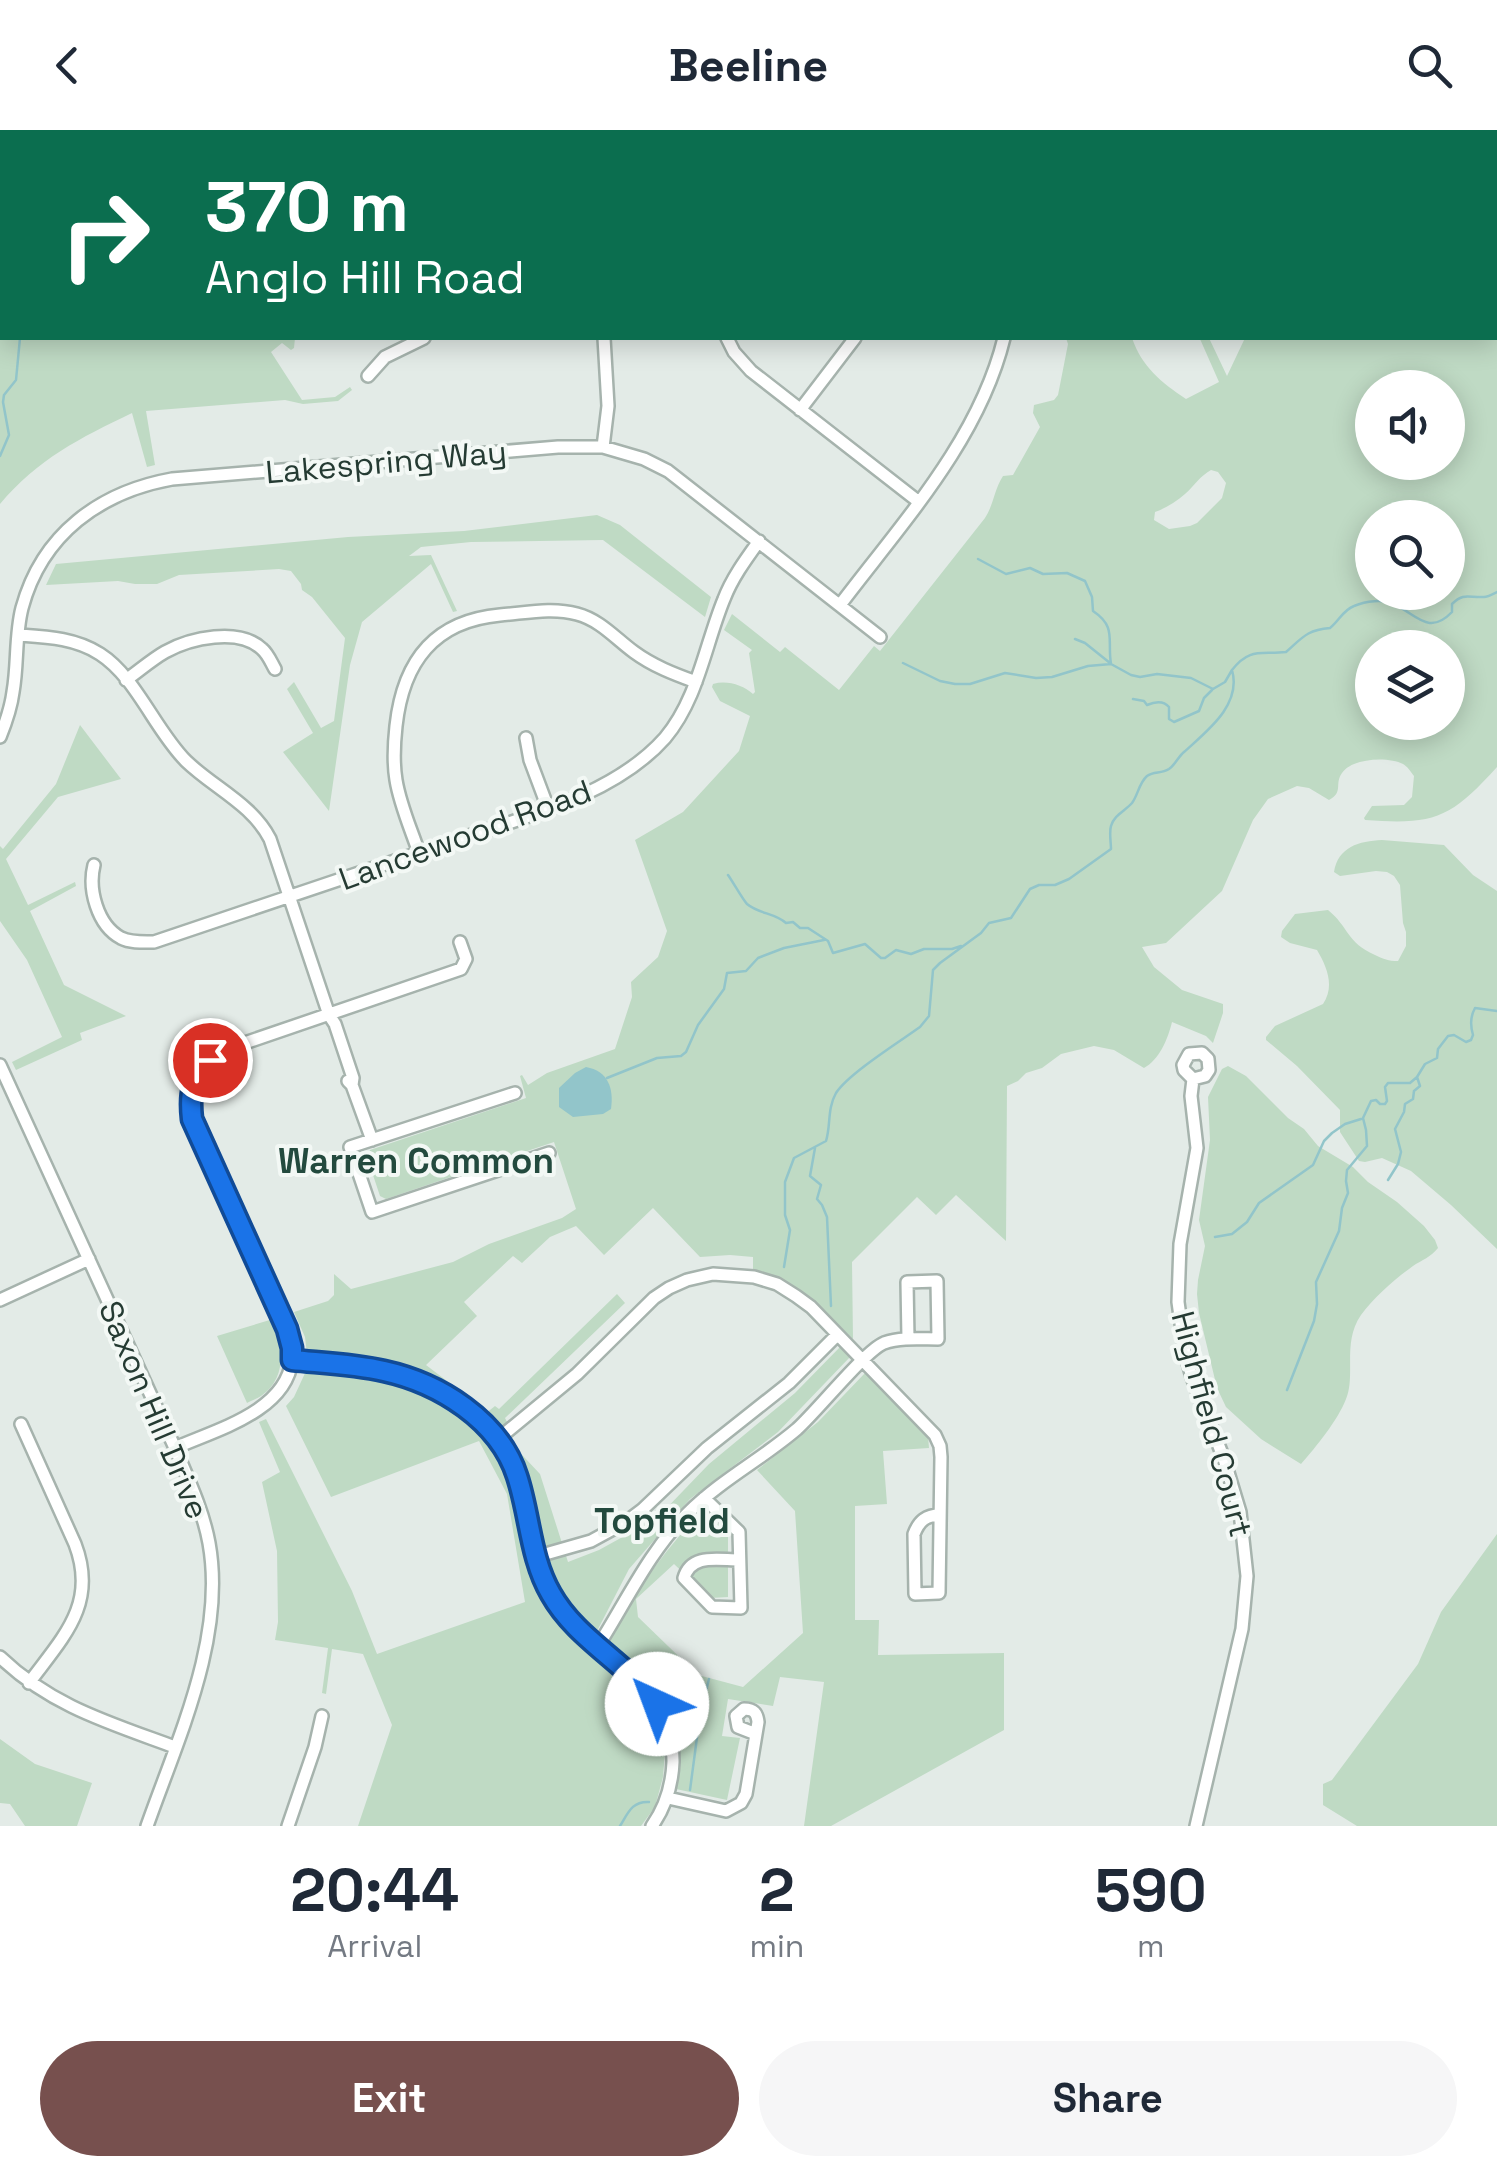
<!DOCTYPE html>
<style>
body{margin:0;font-family:"Space Grotesk",sans-serif;background:#f6f6f7;color:#1f2937;height:100vh;display:flex;flex-direction:column;font-size:38px;white-space:nowrap}
*{box-sizing:border-box;margin:0}
p{font-size:32px;color:#747a83}
.icon{flex:none;width:55px;height:55px;fill:none;stroke:currentColor;stroke-width:2;stroke-linecap:round;stroke-linejoin:round}
.map{position:relative;height:1696px;overflow:hidden}
.details{display:flex;flex-direction:column;background:#fff;flex:1}
.details>*{flex:none}
.top-card{position:absolute;left:0px;top:0px;width:1498px;height:210px;box-shadow:0 5px 25px #0003;background:#0b6e4f;color:#fff;overflow:hidden}
.controls{position:absolute;left:1355px;top:240px;display:grid;gap:20px}
.controls a{display:grid;place-items:center;width:110px;height:110px;border-radius:50%;background:#fff;box-shadow:0 5px 25px #0003;font-size:50px}
.pin{position:absolute;display:grid;place-items:center;width:85px;height:85px;color:#fff;margin:-42px;border:5px solid #fff;border-radius:50%;box-shadow:0 2px 10px #0007}
.me{position:absolute;width:110px;margin:-55px;rotate:317deg;stroke-linejoin:round;filter:drop-shadow(0 0 8px #0008)}
.turn{display:flex;align-items:center;gap:35px;height:210px;padding:0 40px;font-size:45px}
.turn .icon{width:130px;height:130px;stroke-width:2.5}
.turn b{display:block;font-size:70px;line-height:85px}
.eta{display:flex;justify-content:space-evenly;align-items:center;height:170px;text-align:center}
.eta b{font-size:60px;font-weight:700;line-height:70px}
.button{display:flex;gap:20px;margin-top:auto;padding:20px 40px}
.button a{flex:1;height:115px;border-radius:60px;background:#77504e;color:#fff;font-size:40px;font-weight:700;line-height:115px;text-align:center}
.button a+a{background:#f6f6f7;color:#1f2937}
header{display:flex;justify-content:space-between;align-items:center;height:130px;padding:0 40px;background:#fff;font-size:45px;font-weight:700}
.map>svg:first-child{display:block}
.green{fill:#bfdac4;fill-rule:evenodd}
.water{fill:#92c5ca}
.lines{fill:none;stroke-linecap:round;stroke-linejoin:round}
.stream{stroke:#92c5ca;stroke-width:2.5}
.minor-casing{stroke:#a6b3ad;stroke-width:16}
.minor{stroke:#fff;stroke-width:11}
.route-casing{stroke:#114b97;stroke-width:25}
.route{stroke:#1a73e8;stroke-width:18}
.labels{text-anchor:middle;stroke-width:8;stroke-linejoin:round;paint-order:stroke}
.street-label{font-size:32px;fill:#253b33;stroke:#f3f8f5}
.neighbourhood-label{font-size:35px;font-weight:bold;fill:#234a3e;stroke:#f3f8f5}
</style>
<header><svg class="icon" aria-label="back" viewBox="0 0 24 24"><path d="M15 5l-7 7 7 7"/></svg>Beeline<svg class="icon" aria-label="search" viewBox="0 0 24 24"><circle cx="10" cy="10" r="6"/><path d="M15 15l6 6"/></svg></header>
<div class="map">
<svg width="1497" height="1696" viewBox="0 0 1497 1696">
<rect width="100%" height="100%" fill="#e3ebe7"/>
<path class="green" d="M0,0H615L614,2H2V208H295L294,218L291,220L282,213L271,222L302,270L335,267L350,257L352,260L338,271L303,274L285,270L146,281L155,335L147,337L132,283C80,308 38,329 0,374Z
M1117,0H1497V637C1450,689 1434,695 1365,690L1364,688L1372,676L1404,675L1412,667L1414,646C1411,642 1407,636 1403,634C1388,626 1352,628 1342,643C1334,654 1344,662 1329,670L1309,658L1297,656L1268,669L1253,690L1222,761L1166,813L1142,817L1154,837L1182,860L1223,874V883L1213,913L1206,906L1172,892C1168,909 1159,930 1144,938L1114,920L1094,916L1061,924L1042,938L1026,943L1018,951L1007,956L1006,1111L956,1065L936,1085L917,1067L852,1132L853,1209L808,1166L787,1152L753,1140V1127L730,1125L700,1127L653,1078L604,1125L576,1096L550,1107L522,1133L513,1126L464,1172L477,1186L426,1235L468,1267L436,1253L373,1233L307,1224L305,1207L294,1182L328,1171L334,1165V1144L351,1159L453,1132L489,1114L562,1088L576,1079L554,1012L386,1069L380,1066L367,1027L370,1020L526,968L520,946L522,945L528,955L547,943L615,919L632,867L631,852L658,827L667,801L635,710L683,682L739,621L750,586L720,571L712,557L713,554C727,550 743,555 753,564L755,562L749,523L752,520L724,500L732,484L780,522L785,517L839,560L874,516L880,521L985,388C994,374 994,360 1003,346L1013,345L1040,297L1033,283L1034,275L1054,270L1058,265L1068,214L1066,208H1132C1142,237 1161,252 1186,269L1219,252L1200,209L1209,208L1227,246L1245,208H1495V2H1119ZM1372,258H1448V332H1372ZM1211,340L1218,342L1226,353L1222,368L1197,393L1190,396L1169,399L1154,390L1155,382C1166,378 1176,372 1185,364C1194,356 1200,346 1211,340ZM1372,388H1448V462H1372ZM1372,518H1448V592H1372Z
M597,385L620,395L711,467L705,487L603,410L471,412L421,417L409,426L431,425L457,481L453,482L431,434L362,492L350,535L329,681L283,622L313,603L287,559L294,552L321,598L334,591L345,508L312,467L302,460L301,454L291,441L279,439L179,445L157,454H135L118,451L46,455L56,434L348,407L464,401Z
M80,595L121,649L58,667L6,729L28,775L75,752L76,756L30,781L64,855L126,886L80,903L82,910L16,940L12,932L62,907L27,830L0,791V716L3,719L56,654Z
M1382,710L1444,715L1473,745L1497,761V1119L1451,1075L1411,1041L1382,1028L1365,1032L1359,1031L1340,1002V980L1297,936L1266,910V907L1275,896L1323,874C1335,856 1327,837 1317,820L1290,813L1281,807L1282,801L1295,784L1328,780C1349,797 1346,812 1375,825C1384,829 1388,831 1398,831L1406,816V802L1403,793L1400,755L1394,746L1387,742L1376,741L1340,746L1334,742C1338,717 1359,711 1382,710Z
M1228,936L1246,946L1288,988L1304,999L1318,1016L1353,1037L1368,1052L1397,1072L1424,1096L1435,1110L1438,1118C1431,1127 1422,1130 1413,1136C1395,1149 1374,1167 1361,1185C1342,1212 1356,1245 1346,1269C1338,1290 1316,1317 1301,1334L1261,1309L1226,1277L1217,1258L1199,1183L1197,1164L1198,1150L1205,1116L1199,1090L1210,1010L1208,967L1222,939Z
M617,1164L625,1173L505,1288L507,1292L500,1300L485,1284L495,1276L499,1279Z
M273,1189C283,1214 288,1248 261,1266C257,1269 252,1270 247,1273L217,1206Z
M840,1217L850,1227L778,1302L690,1369L629,1439L597,1501L589,1500L568,1479L548,1441L524,1340L509,1311L540,1344L568,1432L599,1420L657,1388L709,1334L795,1263Z
M306,1241L391,1249L442,1271L485,1304L504,1332L518,1379L535,1446L549,1478L629,1555L656,1589L665,1623L663,1647L655,1677L641,1696H358L392,1595L363,1524L332,1519L326,1564L322,1563L328,1518L275,1510L278,1492L277,1421L262,1352L280,1342L259,1292L266,1289L352,1461L377,1524L525,1472L507,1364L479,1311L331,1367L286,1276L294,1267Z
M866,1242L928,1306L929,1318L883,1321L887,1374L855,1376V1490H879L878,1525L1004,1523V1600L831,1696H804L824,1552L780,1547L773,1576L728,1569L722,1606L740,1608L727,1670L676,1659C687,1616 673,1579 642,1549C630,1537 617,1527 608,1513C631,1464 666,1420 702,1380L728,1403V1467L710,1468L674,1434L636,1469L638,1487L698,1545L743,1557L803,1503L795,1381L757,1340L818,1292Z
M1497,1404V1696H1357L1323,1675V1654L1332,1650L1418,1534L1441,1482Z
M0,1609L35,1634L92,1653L77,1696H25L10,1674L0,1673Z"/>
<path class="water" d="M586,937C608,941 614,958 611,979L603,984L573,987L559,977V958L575,943Z"/>
<g class="lines">
<path class="stream" d="M132,0L133,2
M0,326L9,305L3,272L4,265L16,250L20,208
M978,429L1006,444L1030,438L1043,444L1067,443L1085,451L1092,467L1093,481C1117,497 1107,510 1111,534
M1075,509L1085,513L1110,533
M903,533L940,551L955,554H970L1005,543L1036,548L1052,547L1088,536L1111,534L1131,545L1140,547L1157,544L1191,548L1213,559L1225,552L1232,540
M1133,569L1144,571L1147,575C1154,572 1163,570 1169,577V589L1174,592L1199,581L1204,568L1212,560
M728,745C733,752 743,770 747,774C759,784 775,783 786,793L793,792L800,798H808L828,811L833,823L865,814L881,828H885L896,820L911,824L924,819H952L961,816
M607,948L657,928L681,926L686,922L698,895L724,859L727,843L746,841L758,828L784,818L824,810
M815,1018L810,1046L821,1055L817,1069L822,1075L827,1087L831,1176
M1388,1050L1398,1034L1401,1022L1395,999L1404,982L1405,974L1413,969L1414,961L1420,956L1417,947L1425,934L1437,928L1438,919L1448,906L1454,905L1466,912L1471,910L1473,905C1470,895 1470,887 1475,878L1497,881
M1215,1107L1232,1104L1247,1092L1259,1073L1313,1035L1324,1011L1332,1003L1345,994L1361,989
M784,1137L790,1100L785,1085V1052L794,1028L826,1011C831,995 827,979 836,963C848,944 899,912 920,897L929,886L933,840L940,833L981,803L989,793L1011,788L1030,759L1039,755H1055L1069,749L1111,719C1111,713 1109,702 1111,696C1114,685 1125,681 1132,673C1138,665 1139,653 1147,646C1154,641 1161,644 1169,639C1175,635 1178,627 1184,622C1207,601 1242,575 1232,540C1250,517 1261,525 1286,522C1303,507 1307,500 1330,498C1339,491 1343,480 1354,476C1366,471 1383,469 1394,474C1417,485 1429,506 1452,482V474C1464,462 1469,468 1484,467C1486,467 1495,463 1497,462
M1287,1260L1314,1191L1317,1174L1316,1152L1339,1101L1342,1078L1348,1063L1346,1051L1347,1040L1367,1016L1366,1000L1363,988L1371,971L1376,970L1380,974H1385L1387,971L1385,957L1388,953H1410L1417,947
M690,1660L700,1585L709,1549
M620,1696C628,1683 632,1671 649,1672"/>
<defs>
<path id="minor" d="M908,0L910,2
M1063,0L1065,2
M1035,2L1038,0
M727,208L734,222L751,241L919,372
M368,246L385,227L424,208
M800,280L855,208
M603,317L608,276L604,208
M840,475C902,393 979,310 1004,208
M18,505C47,507 75,508 100,524C136,547 155,600 186,631C214,658 252,674 270,709L329,885L335,894L353,948L352,955
M126,550C139,541 151,530 165,522C190,508 239,497 262,519C268,524 271,532 275,539
M0,607C6,592 11,578 13,562C18,534 15,505 22,478C42,404 100,362 172,349L558,317H603L644,329L668,341L880,507
M526,608L530,630L548,678
M419,723C411,699 400,675 396,650C393,632 394,614 396,596C403,532 434,491 500,485C526,483 552,477 577,484C600,490 615,508 634,522C653,536 674,544 696,552
M94,735C88,759 97,795 121,808C131,813 144,812 154,812C250,780 346,748 442,715C516,689 612,668 665,608C698,569 705,515 724,469C732,448 746,429 759,411
M0,935L175,1318C188,1349 203,1380 209,1413C226,1507 178,1608 147,1696
M1193,949L1205,946L1209,940L1208,929L1202,923L1189,924L1183,935L1184,940L1193,949L1191,966L1197,1018L1180,1114L1178,1172L1185,1222L1192,1247L1224,1329L1240,1382L1247,1446L1242,1499L1196,1696
M348,951L352,955L372,1010
M515,963L350,1017L372,1082L549,1023
M0,1170L89,1129
M292,1230C359,1236 423,1242 477,1287C535,1336 516,1394 544,1452C577,1520 674,1548 673,1632C672,1656 666,1676 652,1696
M21,1294L75,1414C98,1474 63,1507 29,1553
M498,1309L577,1244L654,1168L669,1158L687,1150L713,1144L754,1147L777,1154L796,1166L811,1177L935,1305L940,1316L941,1327L939,1463L915,1464L914,1404C919,1391 926,1385 940,1385
M175,1318C215,1300 286,1282 292,1230C293,1220 290,1209 287,1199L192,989C187,953 200,931 233,917L461,839L466,829L460,812
M704,1368L739,1402L741,1478L712,1477L684,1448C691,1423 718,1430 739,1430
M535,1427L591,1411L626,1392L642,1380L707,1318L789,1253L837,1205
M598,1516C626,1472 650,1420 688,1383C721,1350 762,1329 797,1299C818,1280 865,1221 884,1213C901,1207 921,1209 938,1209L937,1151L907,1152L908,1209
M0,1527C51,1576 110,1593 175,1617
M668,1668L726,1681L741,1673L746,1664L758,1592C757,1583 754,1579 744,1579L736,1586L738,1597L756,1604
M288,1696L315,1617L322,1586"/>
</defs>
<use href="#minor" class="minor-casing"/>
<use href="#minor" class="minor"/>
</g>
<g class="lines">
<defs>
<path id="route" d="M210,930C192,951 189,962 192,989L287,1199L292,1218V1230C323,1233 354,1234 384,1241C439,1253 499,1290 517,1346C530,1385 530,1428 551,1464C576,1509 627,1533 657,1574"/>
</defs>
<use href="#route" class="route-casing"/>
<use href="#route" class="route"/>
</g>
<g class="labels">
<g class="street-label">
<text transform="translate(386 332) rotate(-5)" y="11">Lakespring Way</text>
<text transform="translate(465 705) rotate(-20)" y="11">Lancewood Road</text>
<text transform="translate(154 1280) rotate(67)" y="11">Saxon Hill Drive</text>
<text transform="translate(1212 1294) rotate(75)" y="11">Highfield Court</text>
</g>
<g class="neighbourhood-label">
<text x="416" y="1043">Warren Common</text>
<text x="662" y="1403">Topfield</text>
</g>
</g>
</svg>
<div class="controls">
<a><svg class="icon" aria-label="sound" viewBox="0 0 24 24"><path d="M4 9h4l5-4v14l-5-4H4zM17 9q2 3 0 6"/></svg></a>
<a><svg class="icon" aria-label="search" viewBox="0 0 24 24"><circle cx="10" cy="10" r="6"/><path d="M15 15l6 6"/></svg></a>
<a><svg class="icon" aria-label="layers" viewBox="0 0 24 24"><path d="M12 4l9 5-9 5-9-5zM3 14l9 5 9-5"/></svg></a>
</div>
<div class="pin" style="left:210px;top:930px;background:#d93025"><svg class="icon" aria-label="arrive" viewBox="0 0 24 24"><path d="M6 21V4h12l-3 4 3 4H6"/></svg></div>
<svg class="me" style="left:657px;top:1574px" viewBox="-20 -20 40 40"><circle r="19" fill="#fff"/><path d="M0-13L10 11 0 6-10 11z" fill="#1a73e8"/></svg>
<div class="top-card">
<div class="turn"><svg class="icon" aria-label="right" viewBox="0 0 24 24"><path d="M7 20v-9h11M14 6l5 5-5 5"/></svg><div><b>370 m</b>Anglo Hill Road</div></div>
</div>
</div>
<section class="details">
<div class="eta">
<div><b>20:44</b><p>Arrival</p></div>
<div><b>2</b><p>min</p></div>
<div><b>590</b><p>m</p></div>
</div>
<div class="button"><a>Exit</a><a>Share</a></div>
</section>
